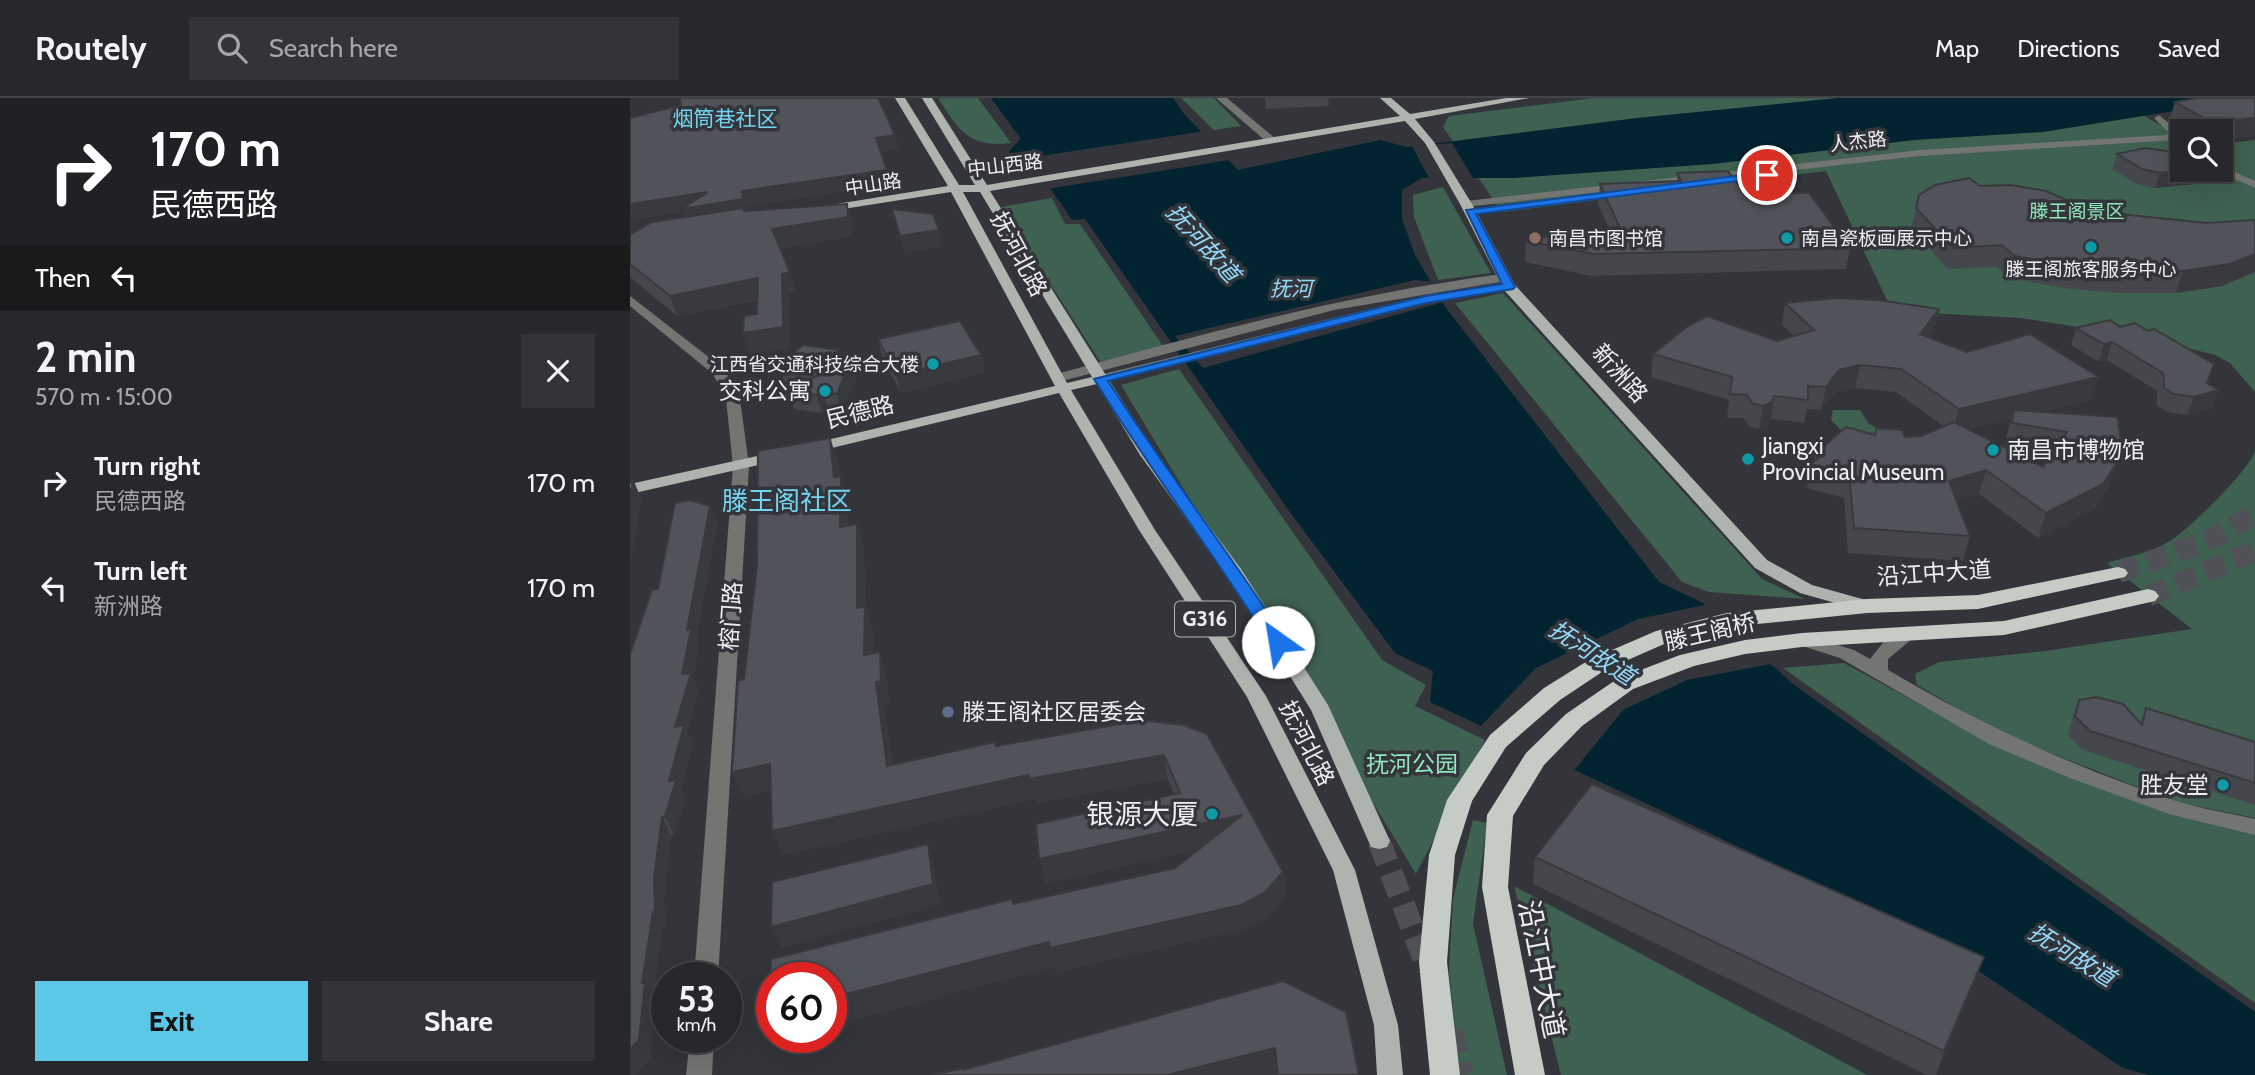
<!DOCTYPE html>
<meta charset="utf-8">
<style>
body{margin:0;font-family:Cabin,"Noto Sans SC",sans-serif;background:#323438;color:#f1f3f6;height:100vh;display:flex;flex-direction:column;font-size:26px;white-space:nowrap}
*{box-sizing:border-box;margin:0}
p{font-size:23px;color:#a4a6a9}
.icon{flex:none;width:38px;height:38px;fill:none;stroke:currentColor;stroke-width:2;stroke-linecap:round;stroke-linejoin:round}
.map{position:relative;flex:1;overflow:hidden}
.sheet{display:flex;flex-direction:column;background:#26282c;width:630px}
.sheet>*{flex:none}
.banner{background:#202124;color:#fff;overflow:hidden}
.buttons{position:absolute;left:1540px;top:21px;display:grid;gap:14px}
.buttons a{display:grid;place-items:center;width:63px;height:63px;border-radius:0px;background:#26282c;box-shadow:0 7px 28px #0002,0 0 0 2px #424448;font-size:35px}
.speed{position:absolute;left:21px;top:864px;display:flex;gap:14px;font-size:35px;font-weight:700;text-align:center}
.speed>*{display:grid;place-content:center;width:91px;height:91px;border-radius:50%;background:#26282c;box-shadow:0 7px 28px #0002,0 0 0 2px #424448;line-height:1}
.speed small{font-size:18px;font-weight:400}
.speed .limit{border:10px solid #d22;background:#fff;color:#111}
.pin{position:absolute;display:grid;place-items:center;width:60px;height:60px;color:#fff;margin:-30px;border:4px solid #fff;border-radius:50%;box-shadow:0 2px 7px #0007}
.me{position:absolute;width:77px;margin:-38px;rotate:328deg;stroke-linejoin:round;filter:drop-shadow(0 0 5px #0008)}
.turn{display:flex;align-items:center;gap:24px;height:147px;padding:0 35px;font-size:32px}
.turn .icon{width:91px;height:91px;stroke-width:2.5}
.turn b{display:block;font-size:49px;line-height:60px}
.then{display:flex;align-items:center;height:66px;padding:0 35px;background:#0003;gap:14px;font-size:26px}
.round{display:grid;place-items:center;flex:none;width:74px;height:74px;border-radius:0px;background:#323438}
.headline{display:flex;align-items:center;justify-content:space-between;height:119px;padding:0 35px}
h1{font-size:42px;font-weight:700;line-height:52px}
.action{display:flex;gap:14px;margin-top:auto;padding:14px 35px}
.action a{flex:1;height:80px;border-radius:0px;background:#5ac8e6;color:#111;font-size:28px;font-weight:700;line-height:80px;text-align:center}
.action a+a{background:#323438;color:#f1f3f6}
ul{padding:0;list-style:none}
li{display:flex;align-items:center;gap:21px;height:105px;padding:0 35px}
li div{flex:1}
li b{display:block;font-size:26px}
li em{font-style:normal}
header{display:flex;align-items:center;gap:42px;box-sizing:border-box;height:98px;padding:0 35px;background:#26282c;border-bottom:2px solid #424448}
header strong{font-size:33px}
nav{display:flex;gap:38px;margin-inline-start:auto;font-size:24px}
.search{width:490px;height:63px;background:#323438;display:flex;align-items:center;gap:18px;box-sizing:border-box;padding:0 24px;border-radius:0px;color:#a4a6a9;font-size:26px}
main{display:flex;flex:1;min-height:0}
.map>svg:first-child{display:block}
.green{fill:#3f6151}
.water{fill:#022330}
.pier{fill:#33353b}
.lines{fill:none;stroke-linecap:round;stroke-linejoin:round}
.major-tunnel{stroke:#4f5156;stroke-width:23;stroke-dasharray:23 11;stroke-linecap:butt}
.highway-tunnel{stroke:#4f5156;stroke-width:21;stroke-dasharray:21 10;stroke-linecap:butt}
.minor{fill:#727572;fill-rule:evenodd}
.major{fill:#adb3ae;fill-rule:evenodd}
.highway{fill:#c5ccc5;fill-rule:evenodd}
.wall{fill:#45474d;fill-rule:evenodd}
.shaded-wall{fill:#383a3e}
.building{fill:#505359;stroke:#383a3e;stroke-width:2}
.route{fill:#1a73e8;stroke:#114b97;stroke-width:2}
.education-dot{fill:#8d6e63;stroke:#33353b;stroke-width:2.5}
.culture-dot{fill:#0f9aa8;stroke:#33353b;stroke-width:2.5}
.service-dot{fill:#5c6f8a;stroke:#33353b;stroke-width:2.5}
.labels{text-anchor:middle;stroke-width:7;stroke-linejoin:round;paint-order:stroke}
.far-street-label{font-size:19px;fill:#edeef2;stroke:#33353b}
.far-park-label{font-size:19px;fill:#8fe7bd;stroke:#33353b}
.far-poi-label{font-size:19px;fill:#edeef2;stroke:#33353b;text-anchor:start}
.far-quarter-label{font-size:21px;fill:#72d4f0;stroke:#33353b}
.far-water-label{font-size:21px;font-style:italic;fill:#93d9f9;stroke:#33353b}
.shield{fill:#33353b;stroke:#b5b6bb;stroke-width:2}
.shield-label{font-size:21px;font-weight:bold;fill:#edeef2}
.street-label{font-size:23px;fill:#edeef2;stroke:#33353b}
.poi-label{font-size:23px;fill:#edeef2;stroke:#33353b;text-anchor:start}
.park-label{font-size:23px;fill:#8fe7bd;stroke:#33353b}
.water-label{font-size:24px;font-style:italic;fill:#93d9f9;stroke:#33353b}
.quarter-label{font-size:26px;fill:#72d4f0;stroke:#33353b}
.near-poi-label{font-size:28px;fill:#edeef2;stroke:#33353b;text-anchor:end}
.near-street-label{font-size:28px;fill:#edeef2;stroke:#33353b}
</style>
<header>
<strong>Routely</strong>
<div class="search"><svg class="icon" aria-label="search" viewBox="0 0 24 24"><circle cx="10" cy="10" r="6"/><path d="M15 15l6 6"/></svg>Search here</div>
<nav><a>Map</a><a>Directions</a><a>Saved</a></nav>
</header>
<main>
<section class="sheet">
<div class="banner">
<div class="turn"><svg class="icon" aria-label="right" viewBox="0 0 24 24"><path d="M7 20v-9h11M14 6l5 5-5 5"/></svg><div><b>170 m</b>民德西路</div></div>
<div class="then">Then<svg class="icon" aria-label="left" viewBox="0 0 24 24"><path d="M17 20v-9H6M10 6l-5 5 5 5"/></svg></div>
</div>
<div class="headline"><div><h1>2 min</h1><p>570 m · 15:00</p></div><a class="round"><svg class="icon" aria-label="close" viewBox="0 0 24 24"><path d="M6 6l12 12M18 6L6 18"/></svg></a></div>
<ul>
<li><svg class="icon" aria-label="right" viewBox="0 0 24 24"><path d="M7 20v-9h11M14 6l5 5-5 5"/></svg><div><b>Turn right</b><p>民德西路</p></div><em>170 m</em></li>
<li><svg class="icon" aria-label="left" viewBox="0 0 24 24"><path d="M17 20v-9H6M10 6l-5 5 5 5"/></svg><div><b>Turn left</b><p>新洲路</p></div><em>170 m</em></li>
</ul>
<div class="action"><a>Exit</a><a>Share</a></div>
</section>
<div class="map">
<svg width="1625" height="977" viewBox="0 0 1625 977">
<rect width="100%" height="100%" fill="#33353b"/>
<path class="green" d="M308,0H348L381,45C339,50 329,33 308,0Z
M551,0H584L611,28L584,32Z
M965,0H1482L1552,39V72H1591V46L1625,42V294L1600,265L1585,257L1518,240L1391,220L1262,213L1196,73L872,114L813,29L819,18Z
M813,89L861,175L808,182L784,119L783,97Z
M422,100L435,126H450L533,248L471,265L371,109Z
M873,195L1132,481L1175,501L1079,494L1052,484L825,205Z
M549,271L752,562L796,587L785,608L855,642L786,776L491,287Z
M1203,312H1230L1238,325L1253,334L1250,348L1218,339L1201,322Z
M1625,352V720L1546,704L1372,636L1287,587L1285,576L1309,564L1415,553L1562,531L1477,465C1497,459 1522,454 1540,443C1557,433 1622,370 1625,352Z
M1214,565L1361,645L1625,735V905L1153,570Z
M843,722L857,725L843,826L877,977H830L819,873L823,801Z
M884,788L1237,977H931Z"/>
<path class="water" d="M361,0H543L554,16L608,72L750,42L777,49L1007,20L1207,0H1625L1413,34L1284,42L1083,66L884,80H792L772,92V121L785,157L816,210L1029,484L1073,505L1163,586L1625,914V977H1519L1493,970L1292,835L800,604L803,573L765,555L662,417L455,121L442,122L405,68L376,71L380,52L391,41Z"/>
<path class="pier" d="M575,33L600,62L417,91L403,72L391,73L385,62Z
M822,45L844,82L801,84L782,48Z
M785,182L806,184L817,203L573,270L545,238Z
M1079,506L1146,565L1057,582L993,612L942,675L848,631L906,570L1008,521Z"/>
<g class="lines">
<path class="major-tunnel" d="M749,743L798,871
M821,933L833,977"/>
<path class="highway-tunnel" d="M1488,475L1587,439L1625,416
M1518,498L1625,453"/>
<path class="minor" d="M586,0H597L646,41V45H638Z
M1529,17L1548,33L1546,42L1290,58L836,109L830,106L836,103L1290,52L1537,37L1538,34L1524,20Z
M1591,68L1625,83V90L1587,73Z
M872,176L878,180L876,183L704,212L428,284L421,280L423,277C571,236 719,196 872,176Z
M806,195L812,199L811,202L470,285L463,281L465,278Z
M0,198L94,271L110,301L119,368L88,880H64L103,368L96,301L83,276L0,208Z
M1280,529L1289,535L1258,561V572C1352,627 1443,669 1546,703C1572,711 1599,715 1625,721V737L1539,716L1440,680L1359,646L1210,560L1166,546L1163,542L1172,536L1224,552L1240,561L1256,541Z
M60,940H84L82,977H56Z"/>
<path class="major" d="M265,0H275L329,87H345L292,0H302L357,87L770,18L750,0H761L780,16L876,0H899L785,21L804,44L842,106L885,187L1137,462L1182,487L1243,504L1246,508L1237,514L1170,495L1125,470L874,192L830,106L795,45L775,23L360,93L525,355L611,471L698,607L760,743L757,749L749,751L741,749L681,612L597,477L510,357L467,286L441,292L525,432L636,598L725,772L768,927L773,977H747L744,927L703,772L617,599L509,432L429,295L181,355L173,350L176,347L425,288L321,94L194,114L188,111L194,108L318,88ZM333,94H350L462,279L437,285Z
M150,353L158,358L155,361L0,396V386Z"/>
<path class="highway" d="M1488,469L1495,471L1498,475L1495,479L1348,511L1237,515L1097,529L1041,543L975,572L930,602L876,649L842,703L825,757L817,864L830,977H800L789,864L799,757L817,702L860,637L914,590L959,562L1026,533L1097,515L1237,501L1348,497Z
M1518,491L1525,493L1529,498L1525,503L1374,537L1172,549L1115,556L1064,568L1003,591L952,628L914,667L883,718L878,789L915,977H885L852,789L857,717L896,655L936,616L987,581L1050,557L1115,542L1172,535L1374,523Z"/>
</g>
<path class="wall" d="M635,0H698L699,8L636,11Z
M1545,4L1625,38L1591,41V33H1558L1539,22Z
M0,20L265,37L268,51L251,53L261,86L117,108V113L217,106L222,125L223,138L150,150L166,194L158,196L160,250L120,256L113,235L127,216L128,202L47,218L0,179V137L54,119L52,114L0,122Z
M1487,56L1574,85L1525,90L1507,86L1482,71Z
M1047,75L1115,95L1220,150L1216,171L962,178L895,164L896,143L979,131L968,106L970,86L1047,83Z
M1350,88L1592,188L1546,195H1490L1440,191L1380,180L1367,169L1318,171L1281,131L1289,97Z
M262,111L312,148L275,154Z
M1155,205L1309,211L1304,233L1299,240L1461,302L1411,314L1486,366L1478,390L1465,411L1408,440L1349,396L1327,403L1340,438L1333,463L1218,455L1214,400L1177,390L1181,366L1184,363L1186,355L1245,337L1275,339L1291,338L1313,328L1266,294L1225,290L1205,295L1191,312L1177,311L1174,325L1141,321L1138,327L1129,331L1120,329L1113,320H1097L1099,302L1021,279L1023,256L1147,243L1164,238L1152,227ZM1381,321L1377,336L1375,349L1421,356L1413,369L1338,331Z
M1480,222L1577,285L1582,310L1557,317L1538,314L1527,308V293L1477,262L1469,264L1441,247L1446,230Z
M248,241L351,257L355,274L271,295L252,259Z
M213,264L227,277L212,314L199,312L192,315L164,311L159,293L168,288L155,286L149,268Z
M200,340L207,362L209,378L217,400L218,428L234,449L235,508L243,532L242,556L257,578L259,607L254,608L262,667L512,622L653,774L656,798L637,820L614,831L426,874L424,868L201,928V880L384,805L545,770L569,751L415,786L544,696L538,681L406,705L404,701L153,757L141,692L113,698L114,581Z
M80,408L87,425L66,542L69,549L63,579L69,593L57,634L63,646L50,692L55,701L44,737H41L34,799L35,831L32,832L23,899L25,903L20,961L4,977H0L28,491Z
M1449,602L1510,625L1516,610L1625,644V707L1453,652L1438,637L1442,621Z
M905,759L1354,859L1306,977H1297L903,786Z"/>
<path class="shaded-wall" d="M1625,20V38L1591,41V33H1578L1581,24Z
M265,37L268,51L250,54L246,40Z
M257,72L261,86L117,108L118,116L56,126L52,114L0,122V106L78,94L112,93Z
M1557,72H1579L1574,85L1525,90L1530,75Z
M217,106L222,125L223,138L148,150L142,131Z
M309,132L312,148L275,154L270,138Z
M1625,156V174L1592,188L1546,195L1553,173Z
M160,174L166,194L158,196L160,250L120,256L113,235L153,229L152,176Z
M128,180L134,200L47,218L40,198Z
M1309,211L1304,233L1285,259L1290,236Z
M1482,244L1477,262L1469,264L1474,246Z
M210,252L215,269L191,290L185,272Z
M351,257L355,274L271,295L266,277Z
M222,259L227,277L212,314L207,296Z
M1230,267L1225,290L1205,295L1191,312L1196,289L1209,272Z
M1469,279L1461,302L1383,321L1384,312L1381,321L1323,335L1329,311Z
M1589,292L1582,310L1557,317L1564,299Z
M193,294L199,312L192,315L186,297Z
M1144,298L1141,321L1138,327L1129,331L1133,308Z
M200,340L207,362L210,393L211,378L217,400L218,452L210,429Z
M1486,366L1478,390L1465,411L1408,440L1416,415Z
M1356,372L1349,396L1312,408L1319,383Z
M2,379L12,402L0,467V391Z
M80,408L87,425L66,542L69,549L63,579L69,593L57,634L63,646L50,692L55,701L44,737L35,718L57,532Z
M227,426L234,449L235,533L227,510Z
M235,508L243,532L242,581L234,557Z
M250,554L257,578L259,607L254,608L265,692L257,668L246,584Z
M534,657L538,681L406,705L404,701L153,757L142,733L399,677Z
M140,666L150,690L113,698L102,674Z
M612,717L616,741L415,786L409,761Z
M32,719L41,737L34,799L35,831L32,832L23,899L25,903L20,961L4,977H0V951L12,885Z
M298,746L304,767L310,807L151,850L141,829Z
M653,774L656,798L637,820L614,831L426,874L424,868L201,928V900Z
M1354,859L1344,886L1306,977L1314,953Z
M645,950L648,977H537Z"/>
<path class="building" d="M50,0H248L265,37L246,40L257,72L112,93L113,101L51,111L78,94L0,106V20L51,7Z
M1568,0H1625V20L1581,24L1545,4Z
M1515,50L1552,55V72H1557L1530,75L1512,71L1487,56Z
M1098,73L1115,95H1179L1220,150L964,156L896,143L951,132L990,130L970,86L1051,83L1047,75Z
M1339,80L1350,88L1381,87L1416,93L1461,113L1576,125L1625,122V156L1600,166L1553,173H1497L1446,169L1385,158L1372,147L1323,150L1286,110L1289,97L1305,87Z
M217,106L218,119L142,131L160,174L152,176L153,229L113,235L114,218L127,216L128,180L40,198L0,166V137L22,124L113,110L114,113Z
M262,111L303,116L309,132L270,138Z
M1206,200L1248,202L1309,211L1290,236L1337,254L1400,236L1469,279L1329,311L1271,271L1230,267L1209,272L1196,289L1178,288V302L1144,298L1142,304L1133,308L1123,306L1117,297L1100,296L1102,279L1023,256L1058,228L1077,218L1147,243L1184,232L1155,205Z
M1480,222L1490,229L1505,225L1518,233L1524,231L1584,266L1577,285L1589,292L1564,299L1544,296L1534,290L1533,275L1482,244L1474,246L1446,230Z
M330,223L351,257L266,277L248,241Z
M173,247L210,252L185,272L149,268Z
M222,259L207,296L193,294L186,297L159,293Z
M1384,312L1488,319L1491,346L1486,366L1473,386L1416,415L1356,372L1319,383L1340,438L1224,430L1219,376L1181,366L1192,357L1186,355L1216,329L1245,337L1247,330L1272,332L1275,339L1291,338L1324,324L1413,369L1437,334L1382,325Z
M200,340L204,379L211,378L210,429L227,426V510L235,508L234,557L250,554L251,583L246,584L257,668L365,644L366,648L512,622L554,627L577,636L653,774L634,795L611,807L420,850L419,844L201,900V880H142V916L139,917L141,861L382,801L383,806L545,770L612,717L409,761L406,726L550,695L534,657L399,681V677L142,733L140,666L102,674L108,583L114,581L127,468L128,353Z
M60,402L80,408L57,532L61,531L52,576L61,575L45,629L54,627L39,683L46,682L35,718L32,719L24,780L25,813L23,814L12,885H15L9,942L0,951V556L22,492L28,491L45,405Z
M1466,599L1493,606L1512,627L1516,610L1625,644V685L1460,633L1445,618L1449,602Z
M962,686L1354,859L1314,953L905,759Z
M298,746L303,786L141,829L142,784Z
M653,883L716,914L729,977H648L645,950L537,977H302L333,970V972Z"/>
<path class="route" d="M1137,74L1140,79L846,116L885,189L883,191L796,205L478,283C535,372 600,455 657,544L654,548H642C585,457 520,372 464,281L796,198L872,186L836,112Z"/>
<circle class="education-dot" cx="905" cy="140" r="7"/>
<g class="culture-dot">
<circle cx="1157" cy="140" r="7"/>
<circle cx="1461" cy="149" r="7"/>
<circle cx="303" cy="266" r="7"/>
<circle cx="195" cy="293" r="7"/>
<circle cx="1363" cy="352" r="7"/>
<circle cx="1118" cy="361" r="7"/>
<circle cx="1593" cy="687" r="7"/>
<circle cx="582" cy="716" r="7"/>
</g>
<circle class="service-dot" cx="318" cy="614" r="7"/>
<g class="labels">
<g class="far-street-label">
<text transform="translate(1228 43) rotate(-6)" y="7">人杰路</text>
<text transform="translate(375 67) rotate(-7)" y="7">中山西路</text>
<text transform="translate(243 86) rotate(-9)" y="7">中山路</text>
</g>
<g class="far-park-label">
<text x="1447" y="120">滕王阁景区</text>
</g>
<g class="far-poi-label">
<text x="919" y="147">南昌市图书馆</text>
<text x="1171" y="147">南昌瓷板画展示中心</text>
<text x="1461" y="178" text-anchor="middle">滕王阁旅客服务中心</text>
<text x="289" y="273" text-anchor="end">江西省交通科技综合大楼</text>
</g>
<g class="far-quarter-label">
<text x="95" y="28">烟筒巷社区</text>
</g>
<g class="far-water-label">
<text x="661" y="198">抚河</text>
</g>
<rect class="shield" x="545" y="503.5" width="60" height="35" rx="5"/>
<g class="shield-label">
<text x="575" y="528">G316</text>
</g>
<g class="street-label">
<text transform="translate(389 156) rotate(62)" y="8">抚河北路</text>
<text transform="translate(990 275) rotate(48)" y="8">新洲路</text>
<text transform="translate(230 314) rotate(-14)" y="8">民德路</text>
<text transform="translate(1304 475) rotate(-4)" y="8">沿江中大道</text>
<text transform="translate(101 518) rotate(-86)" y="8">榕门路</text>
<text transform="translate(1080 534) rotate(-13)" y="8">滕王阁桥</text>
<text transform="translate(677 645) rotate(63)" y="8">抚河北路</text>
</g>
<g class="poi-label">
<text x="181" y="301" text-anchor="end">交科公寓</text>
<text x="1132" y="356">Jiangxi<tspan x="1132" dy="26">Provincial Museum</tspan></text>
<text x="1377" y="360">南昌市博物馆</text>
<text x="332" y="622">滕王阁社区居委会</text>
<text x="1579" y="695" text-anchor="end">胜友堂</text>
</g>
<g class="park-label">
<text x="782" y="674">抚河公园</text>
</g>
<g class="water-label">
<text transform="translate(573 145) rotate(48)" y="8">抚河故道</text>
<text transform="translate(962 555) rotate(33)" y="8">抚河故道</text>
<text transform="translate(1442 857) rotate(32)" y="8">抚河故道</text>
</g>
<g class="quarter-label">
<text x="157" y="412">滕王阁社区</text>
</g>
<g class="near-poi-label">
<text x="568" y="726">银源大厦</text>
</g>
<g class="near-street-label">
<text transform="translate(912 871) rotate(79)" y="10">沿江中大道</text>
</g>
</g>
</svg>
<div class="buttons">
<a><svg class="icon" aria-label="search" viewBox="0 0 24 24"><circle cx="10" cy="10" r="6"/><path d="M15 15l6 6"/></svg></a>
</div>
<div class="speed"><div>53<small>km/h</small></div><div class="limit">60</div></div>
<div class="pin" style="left:1137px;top:77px;background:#d93025"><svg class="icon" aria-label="arrive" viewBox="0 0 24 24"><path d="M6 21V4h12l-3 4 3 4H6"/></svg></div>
<svg class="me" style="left:648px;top:544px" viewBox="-20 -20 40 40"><circle r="19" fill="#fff"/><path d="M0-13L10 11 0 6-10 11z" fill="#1a73e8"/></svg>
</div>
</main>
